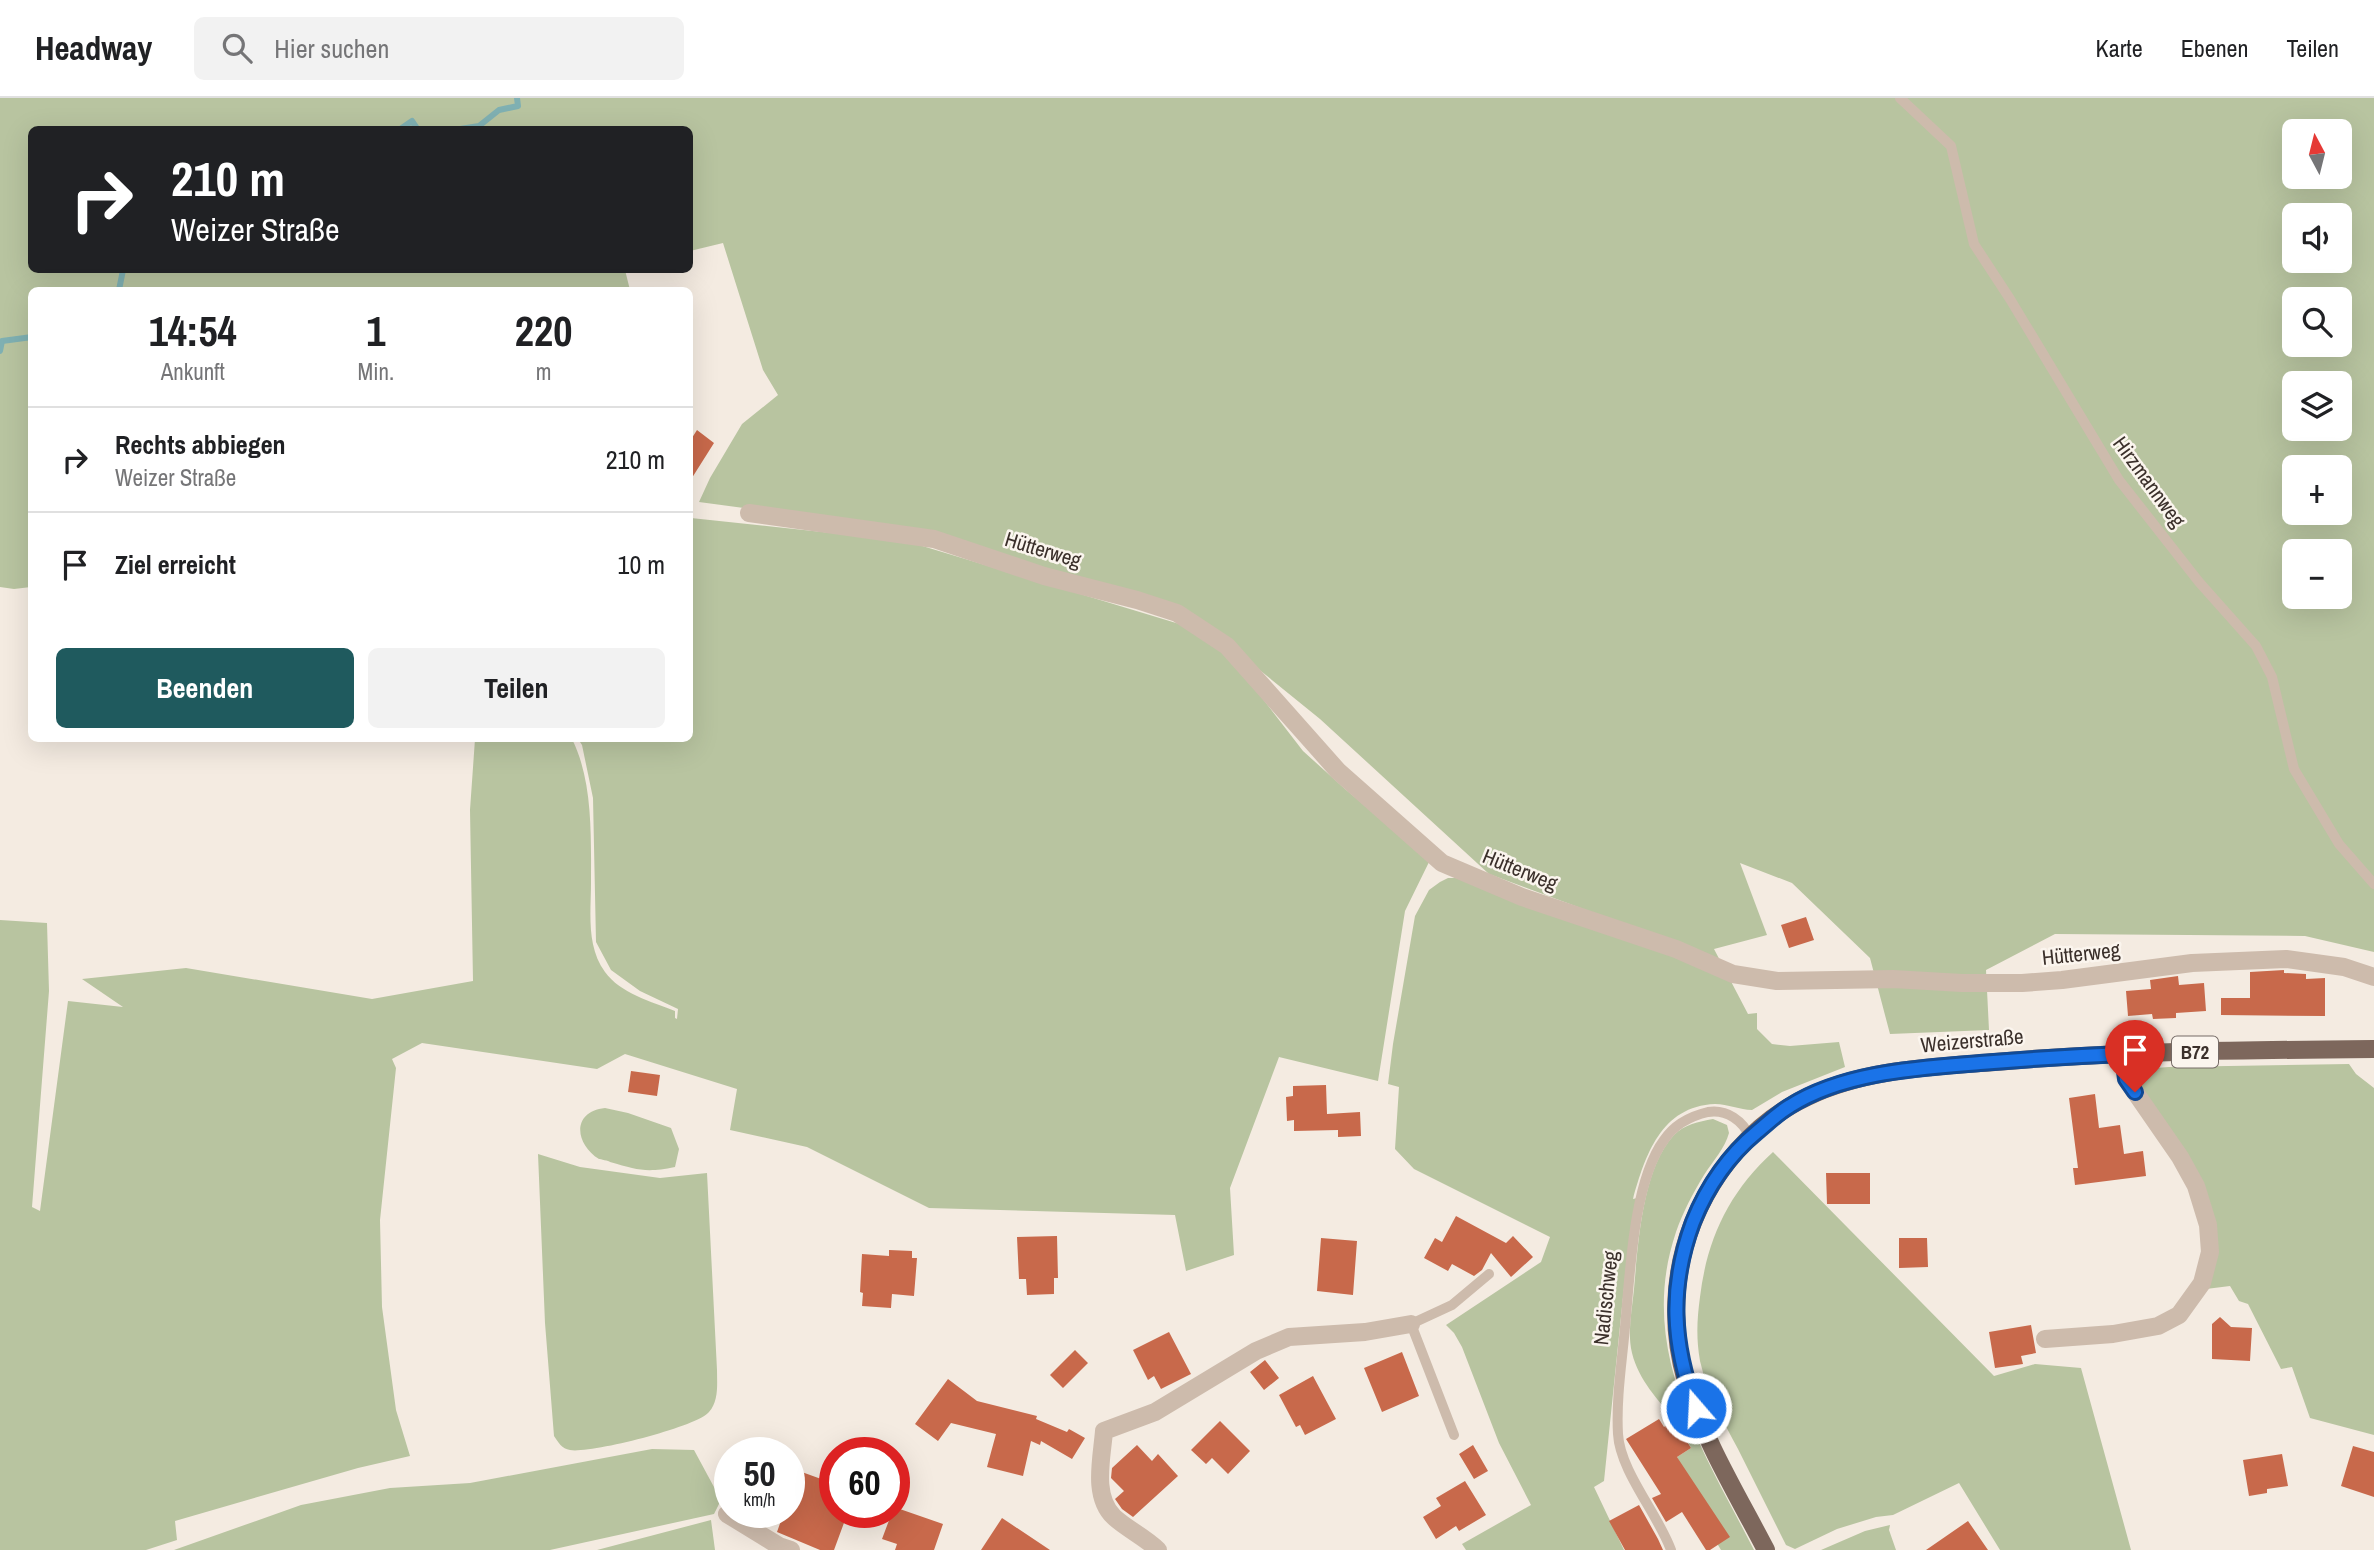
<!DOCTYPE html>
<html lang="de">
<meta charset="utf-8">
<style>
body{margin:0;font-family:"Archivo Narrow",sans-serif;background:#f2f2f2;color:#202124;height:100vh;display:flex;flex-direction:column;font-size:26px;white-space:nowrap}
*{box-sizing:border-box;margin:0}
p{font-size:23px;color:#757577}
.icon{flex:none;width:38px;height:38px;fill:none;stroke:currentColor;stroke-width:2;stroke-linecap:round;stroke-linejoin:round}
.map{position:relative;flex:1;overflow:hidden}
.panel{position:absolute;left:28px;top:189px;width:665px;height:455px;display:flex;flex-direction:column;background:#fff;border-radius:10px;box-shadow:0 7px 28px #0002}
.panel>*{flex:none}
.guide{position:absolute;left:28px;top:28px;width:665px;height:147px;border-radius:10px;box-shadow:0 7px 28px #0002;background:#202124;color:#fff;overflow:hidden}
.needle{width:46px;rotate:353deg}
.tools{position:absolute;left:2282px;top:21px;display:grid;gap:14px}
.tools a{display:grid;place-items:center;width:70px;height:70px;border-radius:10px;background:#fff;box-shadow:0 7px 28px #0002;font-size:35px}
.speed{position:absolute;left:714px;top:1339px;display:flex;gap:14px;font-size:35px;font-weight:700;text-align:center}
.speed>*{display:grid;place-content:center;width:91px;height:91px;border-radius:50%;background:#fff;box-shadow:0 7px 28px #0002;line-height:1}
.speed small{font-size:18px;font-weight:400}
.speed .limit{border:10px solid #d22;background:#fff;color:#111}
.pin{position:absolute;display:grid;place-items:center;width:60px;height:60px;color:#fff;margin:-72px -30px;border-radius:50% 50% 50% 0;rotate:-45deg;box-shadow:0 0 7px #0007}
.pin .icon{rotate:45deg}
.me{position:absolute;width:77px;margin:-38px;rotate:341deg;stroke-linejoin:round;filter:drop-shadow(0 0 5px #0008)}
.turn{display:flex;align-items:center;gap:24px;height:147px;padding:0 28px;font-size:32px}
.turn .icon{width:91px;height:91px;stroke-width:2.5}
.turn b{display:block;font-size:49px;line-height:60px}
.eta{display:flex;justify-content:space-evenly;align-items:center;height:119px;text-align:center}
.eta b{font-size:42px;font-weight:700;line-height:49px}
.action{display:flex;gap:14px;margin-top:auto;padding:14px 28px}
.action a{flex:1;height:80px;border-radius:10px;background:#1f5a5e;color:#fff;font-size:28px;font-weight:700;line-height:80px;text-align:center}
.action a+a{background:#f2f2f2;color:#202124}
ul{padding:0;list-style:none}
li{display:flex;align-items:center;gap:21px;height:105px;padding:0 28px;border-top:2px solid #e0e0e0}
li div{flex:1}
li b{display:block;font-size:26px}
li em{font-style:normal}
header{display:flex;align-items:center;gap:42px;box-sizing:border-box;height:98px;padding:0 35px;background:#fff;border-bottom:2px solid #e0e0e0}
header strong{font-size:33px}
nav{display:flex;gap:38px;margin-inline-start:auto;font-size:24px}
.search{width:490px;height:63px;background:#f2f2f2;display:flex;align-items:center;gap:18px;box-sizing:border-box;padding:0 24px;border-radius:10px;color:#757577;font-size:26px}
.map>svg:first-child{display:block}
.green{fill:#b8c4a0;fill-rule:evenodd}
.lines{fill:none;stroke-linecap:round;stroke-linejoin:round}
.stream{stroke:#7fb0b2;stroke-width:6}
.building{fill:#c8694b}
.service{stroke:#cdbbac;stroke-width:10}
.minor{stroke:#cdbbac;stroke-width:18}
.primary{stroke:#7d675c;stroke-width:18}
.route-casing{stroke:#114b97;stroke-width:18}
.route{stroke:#1a73e8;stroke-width:12}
.labels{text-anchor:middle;stroke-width:5;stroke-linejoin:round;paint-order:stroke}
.shield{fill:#fbf5ee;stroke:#756b66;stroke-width:2}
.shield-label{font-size:19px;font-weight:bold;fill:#3b302b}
.street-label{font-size:21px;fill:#3b302b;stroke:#fbf5ee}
</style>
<header>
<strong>Headway</strong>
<div class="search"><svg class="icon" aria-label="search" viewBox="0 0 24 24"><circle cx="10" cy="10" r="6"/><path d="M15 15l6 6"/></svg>Hier suchen</div>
<nav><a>Karte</a><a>Ebenen</a><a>Teilen</a></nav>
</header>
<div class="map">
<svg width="2374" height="1452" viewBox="0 0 2374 1452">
<rect width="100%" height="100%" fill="#f4ebe1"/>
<path class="green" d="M0,0H2374V854L2305,838L2055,836L1986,872L1989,932L1890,936L1870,860L1792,785L1740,765L1767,837L1714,851L1748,916L1757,915V931L1772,946L1790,948L1839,944L1845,969L1782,994L1752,1012C1740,1012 1728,1006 1715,1006C1661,1008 1645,1058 1633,1101L1637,1100L1626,1170L1604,1383L1594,1389L1624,1452H1466L1462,1446L1531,1407L1499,1345L1462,1249L1454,1235L1446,1227L1541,1164L1550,1139L1414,1071L1395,1051L1399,989L1388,986L1393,946L1415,818L1429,792L1440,784L1448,780H1463L1594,815L1489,776L1320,621L1219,539L1056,478L796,417L699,404L710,380L742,326L778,297L763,272L723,145L690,153V32H32V172H625L630,192H32L31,489L14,491L0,489ZM2294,33H2340V79H2294ZM2294,117H2340V163H2294ZM2294,201H2340V247H2294ZM2294,285H2340V331H2294ZM2294,369H2340V415H2294ZM2294,453H2340V499H2294Z
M691,420L906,443L1186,528L1225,552L1303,653L1345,691L1430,762L1405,813L1378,983L1279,959L1230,1090L1234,1157L1186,1173L1175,1117L929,1110L807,1049L730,1032L737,991L625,956L597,971L422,945L392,961L396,970L380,1122L382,1209L396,1312L410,1358L358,1370L175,1423L177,1442L146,1452H0V822L47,825L49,893L32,1109L40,1113L68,903L123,909L82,881L186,870L372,901L473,883L470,712L475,641H572C593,683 591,738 591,785C591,814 586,848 605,874C620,895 652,904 675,913V920L677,921L678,911L640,893L611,872L596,844L593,700L582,647L578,641L690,640V423Z
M2349,966L2356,976L2374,990V1337L2310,1320L2292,1269L2281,1271L2248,1206L2239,1203L2230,1188L2206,1191L2217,1142L2136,978L2138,972L2141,971L2169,969Z
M605,1010L628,1015L671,1030L679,1051L675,1069C646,1075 638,1072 610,1064C609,1063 600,1061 599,1061C575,1046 571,1014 605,1010Z
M1713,1021L1727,1027L1729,1035C1725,1050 1713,1063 1704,1077C1693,1095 1683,1114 1676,1134C1636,1252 1703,1352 1754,1452H1721L1718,1447L1677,1359L1691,1350C1686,1341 1681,1331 1674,1322C1658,1301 1639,1283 1632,1255C1627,1234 1632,1212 1634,1191C1638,1147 1642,1071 1674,1037C1685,1026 1698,1024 1713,1021Z
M1773,1054L1994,1278L2035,1266L2081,1270L2131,1452H2000L1959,1385L1893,1417L1876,1419L1837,1431L1795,1451L1786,1447C1770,1415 1754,1383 1738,1351C1723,1323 1707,1294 1700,1263C1696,1240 1697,1221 1700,1199C1707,1141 1729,1094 1773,1054Z
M538,1056L580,1069L660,1080L707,1075L717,1272C717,1286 719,1303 709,1314C697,1329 589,1356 570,1352C562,1351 558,1344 554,1338L545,1225Z
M652,1351L694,1352L721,1402L714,1416L550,1452H174L301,1407L390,1390L470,1385Z
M711,1422L715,1452H597Z
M1890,1427L1889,1432L1896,1452H1821L1865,1433Z"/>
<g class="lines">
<path class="stream" d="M399,32L412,23L418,32
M454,32L479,28L499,12L518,8L517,0
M119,192L123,172
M0,253L2,243L32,239"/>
</g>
<path class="building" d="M697,332L714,345L690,383V343Z
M1806,819L1814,842L1789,850L1781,827Z
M2284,872V875L2306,876V881L2325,880V918L2221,917V900H2250V874Z
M2178,878L2179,887L2204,885L2206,913L2176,915V920L2153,921L2152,916L2128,918L2126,893L2151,891L2150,882Z
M631,973L660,977L657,998L628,994Z
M1326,987L1327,1016L1360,1014L1361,1038L1338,1039V1032L1294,1033V1022L1287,1023L1286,999L1293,998V988Z
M2095,996L2099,1030L2120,1027L2124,1056L2143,1053L2146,1078L2075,1087L2073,1070H2078L2069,1000Z
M1826,1075H1870V1106H1827Z
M1456,1118L1506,1145L1513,1138L1533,1159L1511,1179L1491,1155L1482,1172L1474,1178L1452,1166L1448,1173L1424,1160L1435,1140L1442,1144Z
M1057,1138L1058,1180H1054V1196L1027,1197L1026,1181H1019L1017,1139Z
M1321,1140L1357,1143L1353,1197L1317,1193Z
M1899,1140H1927L1928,1169L1899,1170Z
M889,1152L912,1153V1160H917L914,1198L892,1196L891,1210L862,1208L863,1195L860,1194L862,1156L889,1158Z
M2220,1219L2231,1229L2252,1230L2250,1263L2212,1261V1226Z
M2031,1227L2036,1255L2021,1258L2023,1266L1995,1270L1989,1234Z
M1169,1234L1191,1276L1161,1291L1154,1278L1148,1282L1133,1252Z
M1075,1252L1088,1265L1063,1290L1050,1277Z
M1402,1254L1419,1298L1382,1314L1364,1270Z
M1265,1262L1279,1280L1264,1292L1250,1274Z
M1313,1278L1336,1321L1305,1337L1300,1327L1296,1329L1279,1297Z
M948,1281L977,1303L1037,1318L1036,1321L1067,1334L1069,1331L1085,1340L1072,1361L1041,1343L1040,1347L1031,1343L1023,1378L987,1369L996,1336L951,1325L938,1343L915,1326Z
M1659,1321L1664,1329L1674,1322L1691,1350L1677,1359L1730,1439L1710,1452H1706L1682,1414L1666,1424L1652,1400L1661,1396L1626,1341Z
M1220,1323L1250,1353L1228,1376L1212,1360L1206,1366L1191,1352Z
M1137,1347L1152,1363L1158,1356L1178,1378L1133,1419L1122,1411L1115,1401L1124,1393L1111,1380L1112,1370Z
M1473,1347L1488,1373L1474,1381L1459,1356Z
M2353,1348L2374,1354V1399L2341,1388Z
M2282,1356L2288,1388L2267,1391V1395L2249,1398L2243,1362Z
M799,1373L835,1386V1414H848L834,1452H820L777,1434L784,1414H789V1400Z
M1465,1383L1486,1417L1459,1433L1456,1428L1436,1441L1423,1419L1441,1408L1436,1400Z
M1639,1407L1658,1441L1663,1452H1625L1609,1423Z
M894,1409L943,1426L934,1452H895L897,1446L882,1441Z
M1002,1420L1050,1452H981Z
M1968,1423L1988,1452H1926Z"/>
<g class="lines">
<path class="service" d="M1900,0L1951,48L1974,146L2010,201L2119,382L2199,484L2256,548L2272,579L2294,671L2339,746L2374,786
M1454,1337L1411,1226L1452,1207L1489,1176
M1671,1452C1658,1416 1620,1373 1618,1336C1616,1300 1622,1264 1625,1229C1630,1177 1633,1084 1664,1042C1674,1027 1691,1018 1708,1014C1727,1011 1743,1023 1750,1039"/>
<path class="minor" d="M749,415L934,441L1044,478L1137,502L1177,515L1227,548L1338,673L1442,765L1522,799L1676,851L1733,876L1777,883L1893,881L1962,885H2022L2062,882L2192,865L2286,861L2344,869L2374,879
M2045,1241L2113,1236L2158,1228L2179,1217L2202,1185L2210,1154L2208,1127L2196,1088L2180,1059L2126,981L2123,956
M727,1416L779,1448L791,1452
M1158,1452C1145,1439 1127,1431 1114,1419C1092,1398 1102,1360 1104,1333L1155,1314L1256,1253L1289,1239L1365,1234L1411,1226"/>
<path class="primary" d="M1766,1452C1738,1398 1703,1341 1686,1283C1671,1232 1673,1176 1692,1127C1713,1073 1754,1024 1807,999C1864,971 1932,969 1995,964C2121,953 2248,952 2374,951"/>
</g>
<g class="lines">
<defs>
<path id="route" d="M1696,1310C1672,1245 1669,1189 1693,1124C1707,1089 1728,1058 1757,1034C1768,1025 1778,1015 1790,1008C1843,974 1919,970 1980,965C2028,961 2075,958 2123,956L2126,981L2135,994"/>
</defs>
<use href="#route" class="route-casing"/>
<use href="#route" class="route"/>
</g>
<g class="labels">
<rect class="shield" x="2172" y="938.5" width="46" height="31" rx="5"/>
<g class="shield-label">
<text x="2195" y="961">B72</text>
</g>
<g class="street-label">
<text transform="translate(2149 384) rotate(54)" y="7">Hirzmannweg</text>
<text transform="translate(1043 452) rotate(17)" y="7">Hütterweg</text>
<text transform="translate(1520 772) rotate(22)" y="7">Hütterweg</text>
<text transform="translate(2081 856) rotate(-6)" y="7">Hütterweg</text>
<text transform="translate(1972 943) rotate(-5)" y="7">Weizerstraße</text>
<text transform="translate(1606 1200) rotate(-84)" y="7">Nadischweg</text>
</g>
</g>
</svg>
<div class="tools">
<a><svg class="needle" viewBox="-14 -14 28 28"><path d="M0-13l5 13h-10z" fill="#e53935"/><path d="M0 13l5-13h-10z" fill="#757577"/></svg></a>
<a><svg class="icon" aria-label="sound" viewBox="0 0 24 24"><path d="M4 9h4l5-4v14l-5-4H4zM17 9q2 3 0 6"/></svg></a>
<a><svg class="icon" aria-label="search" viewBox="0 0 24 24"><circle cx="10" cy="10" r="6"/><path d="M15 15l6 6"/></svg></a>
<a><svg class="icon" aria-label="layers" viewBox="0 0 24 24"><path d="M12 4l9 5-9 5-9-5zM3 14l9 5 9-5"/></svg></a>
<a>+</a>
<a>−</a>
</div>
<div class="speed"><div>50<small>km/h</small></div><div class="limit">60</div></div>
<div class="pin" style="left:2135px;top:994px;background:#d93025"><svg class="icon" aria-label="arrive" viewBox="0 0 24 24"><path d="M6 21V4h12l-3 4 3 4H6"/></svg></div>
<svg class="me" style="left:1696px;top:1310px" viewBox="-20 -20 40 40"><circle r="17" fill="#1a73e8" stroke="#fff" stroke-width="3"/><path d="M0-11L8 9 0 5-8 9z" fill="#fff"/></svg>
<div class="guide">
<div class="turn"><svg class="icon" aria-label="right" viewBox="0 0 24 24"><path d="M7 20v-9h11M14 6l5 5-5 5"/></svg><div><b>210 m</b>Weizer Straße</div></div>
</div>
<section class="panel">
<div class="eta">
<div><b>14:54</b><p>Ankunft</p></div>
<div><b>1</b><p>Min.</p></div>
<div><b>220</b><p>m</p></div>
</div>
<ul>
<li><svg class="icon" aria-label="right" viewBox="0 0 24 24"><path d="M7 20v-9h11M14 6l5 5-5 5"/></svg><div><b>Rechts abbiegen</b><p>Weizer Straße</p></div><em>210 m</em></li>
<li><svg class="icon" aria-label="arrive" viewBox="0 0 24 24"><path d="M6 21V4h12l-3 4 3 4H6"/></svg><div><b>Ziel erreicht</b></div><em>10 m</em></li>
</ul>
<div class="action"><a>Beenden</a><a>Teilen</a></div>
</section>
</div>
